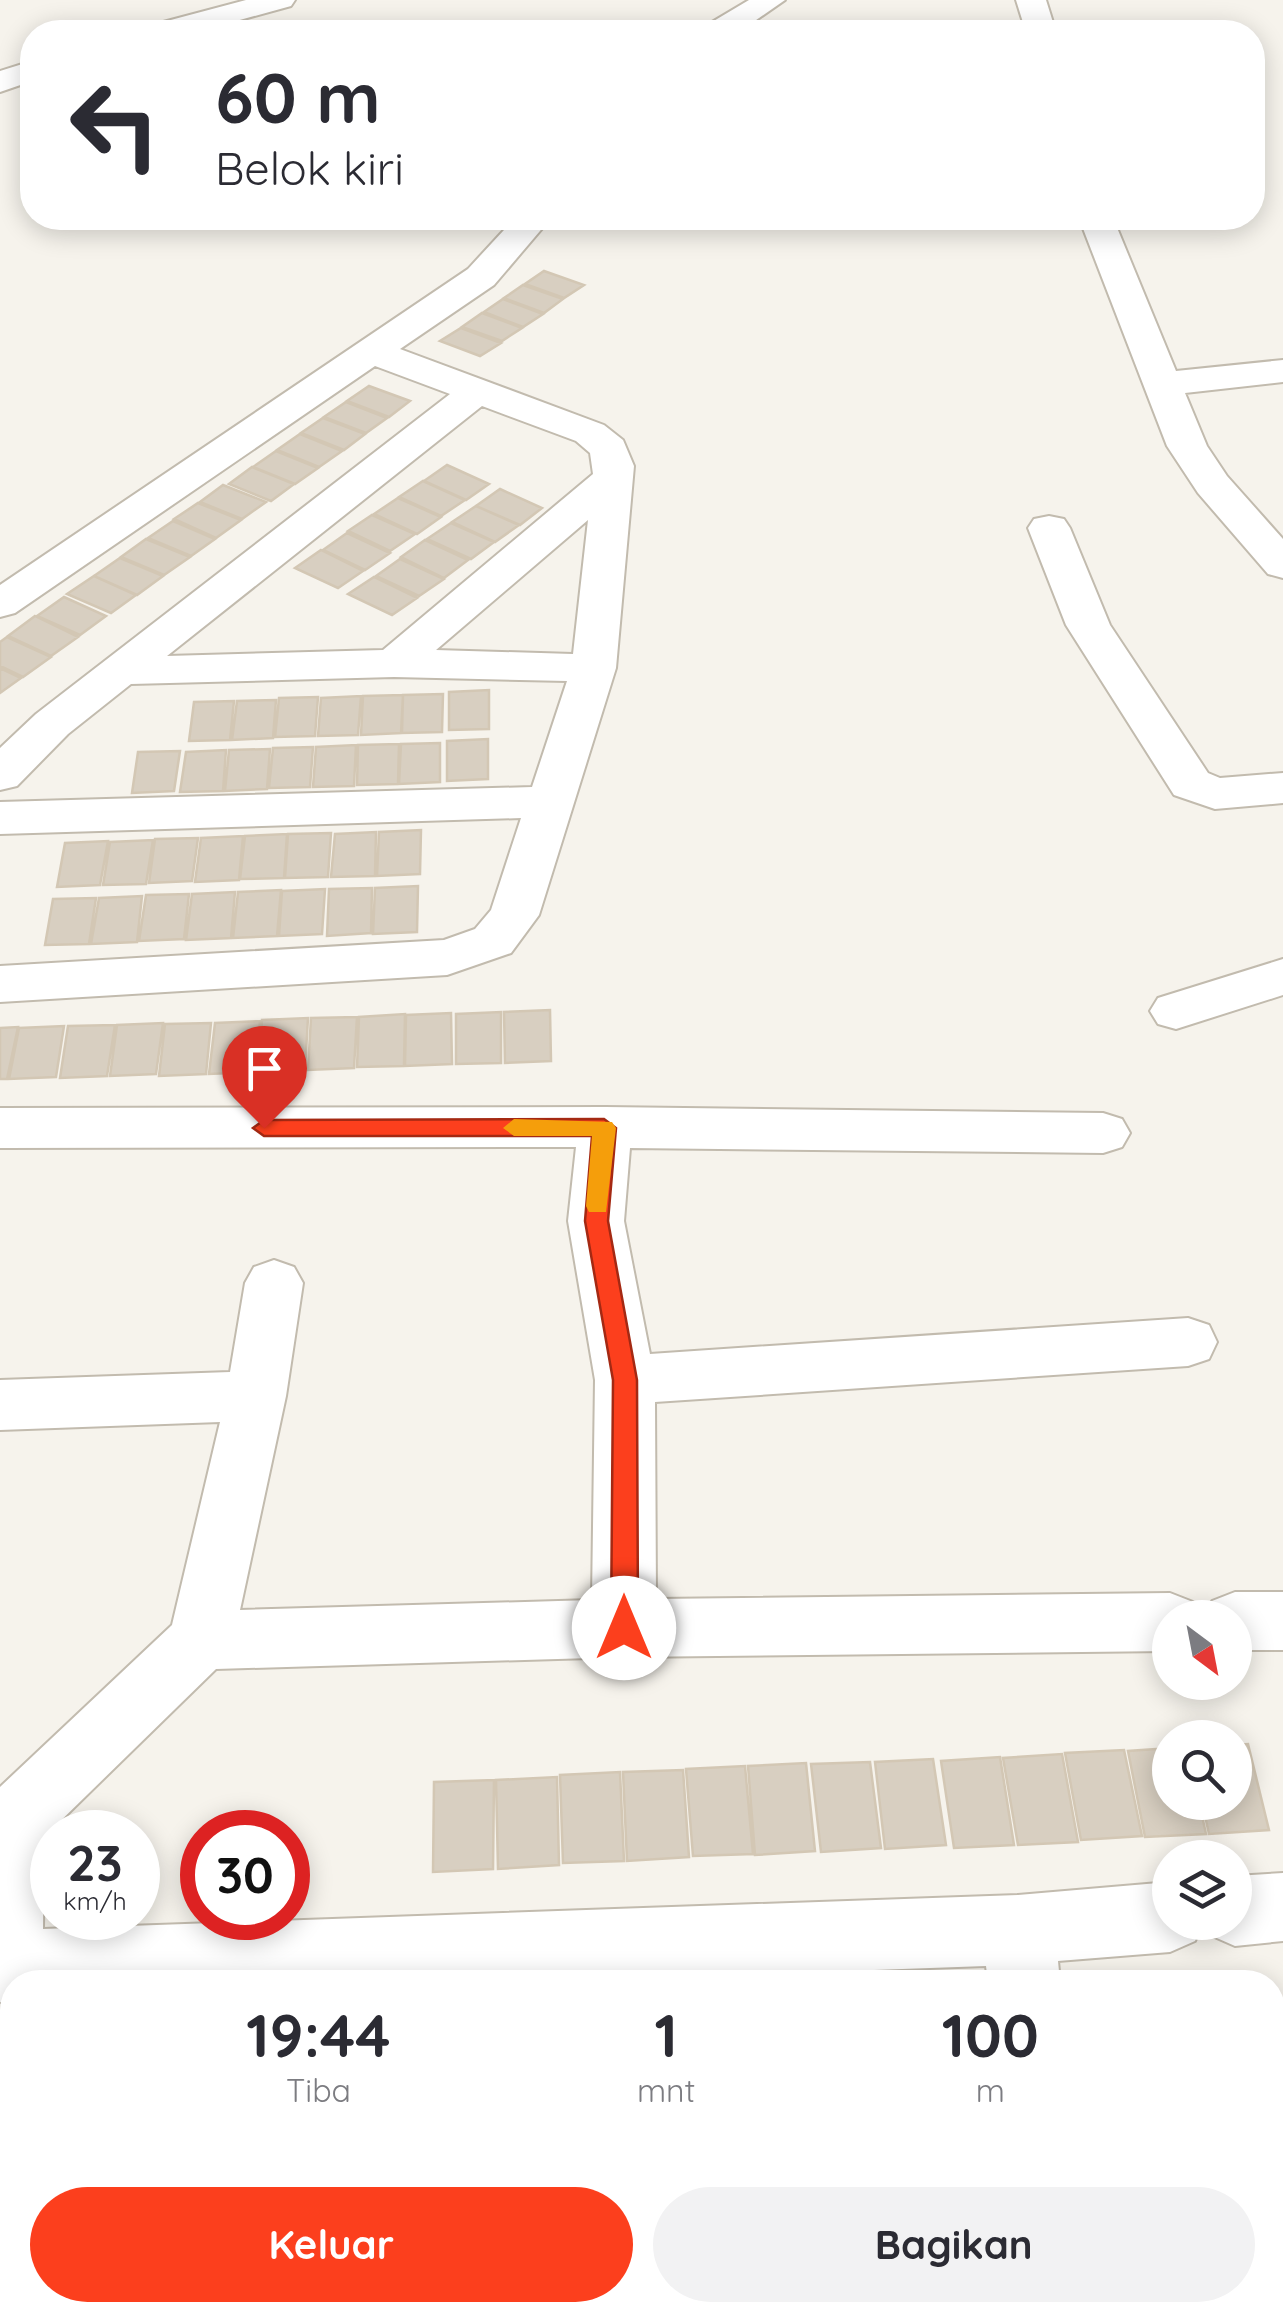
<!DOCTYPE html>
<html lang="id">
<style>
body{margin:0;font-family:Quicksand,sans-serif;background:#f2f2f3;color:#2b2b33;height:100vh;display:flex;flex-direction:column;font-size:38px;white-space:nowrap}
*{box-sizing:border-box;margin:0}
p{font-size:32px;color:#7c7c81}
.icon{flex:none;width:55px;height:55px;fill:none;stroke:currentColor;stroke-width:2;stroke-linecap:round;stroke-linejoin:round}
.map{position:relative;flex:1;overflow:hidden}
.details{position:absolute;left:0px;top:1970px;width:1285px;height:352px;display:flex;flex-direction:column;background:#fff;border-radius:40px 40px 0 0;box-shadow:0 5px 25px #0003}
.details>*{flex:none}
.top-card{position:absolute;left:20px;top:20px;width:1245px;height:210px;border-radius:40px;box-shadow:0 5px 25px #0003;background:#fff;color:#2b2b33;overflow:hidden}
.needle{width:65px;rotate:148deg}
.fabs{position:absolute;left:1152px;top:1600px;display:grid;gap:20px}
.fabs a{display:grid;place-items:center;width:100px;height:100px;border-radius:50%;background:#fff;box-shadow:0 5px 25px #0003;font-size:50px}
.speed{position:absolute;left:30px;top:1810px;display:flex;gap:20px;font-size:50px;font-weight:700;text-align:center}
.speed>*{display:grid;place-content:center;width:130px;height:130px;border-radius:50%;background:#fff;box-shadow:0 5px 25px #0003;line-height:1}
.speed small{font-size:25px;font-weight:400}
.speed .limit{border:15px solid #d22;background:#fff;color:#111}
.pin{position:absolute;display:grid;place-items:center;width:85px;height:85px;color:#fff;margin:-102px -42px;border-radius:50% 50% 50% 0;rotate:-45deg;box-shadow:0 0 10px #0007}
.pin .icon{rotate:45deg}
.me{position:absolute;width:110px;margin:-55px;rotate:0deg;stroke-linejoin:round;filter:drop-shadow(0 0 8px #0008)}
.turn{display:flex;align-items:center;gap:35px;height:210px;padding:0 30px;font-size:45px}
.turn .icon{width:130px;height:130px;stroke-width:2.5}
.turn b{display:block;font-size:70px;line-height:85px}
.eta{display:flex;justify-content:space-evenly;align-items:center;height:170px;text-align:center}
.eta b{font-size:60px;font-weight:700;line-height:70px}
.cta{display:flex;gap:20px;margin-top:auto;padding:20px 30px}
.cta a{flex:1;height:115px;border-radius:60px;background:#fc3f1d;color:#fff;font-size:40px;font-weight:700;line-height:115px;text-align:center}
.cta a+a{background:#f2f2f3;color:#2b2b33}
.map>svg:first-child{display:block}
.building{fill:#d8cfc1;stroke:#d3c7b4;stroke-width:2.5}
.lines{fill:none;stroke-linecap:round;stroke-linejoin:round}
.street-casing{stroke:#c2bbae;stroke-width:4}
.street{fill:#fff;fill-rule:evenodd}
.route{fill:#fc3f1d;stroke:#a42913;stroke-width:2.5}
.slow{fill:#f59e0b}
</style>
<div class="map">
<svg width="1283" height="2321" viewBox="0 0 1283 2321">
<rect width="100%" height="100%" fill="#f6f3ec"/>
<path class="building" d="M544,271L584,285L564,298L525,284Z
M523,285L563,299L544,313L504,298Z
M503,299L543,314L523,327L484,312Z
M482,313L522,328L502,341L462,327Z
M461,328L501,343L480,356L440,341Z
M369,386L410,401L389,417L347,401Z
M346,402L387,418L366,433L324,417Z
M323,418L365,434L344,450L301,433Z
M300,434L342,451L319,467L277,450Z
M276,451L318,468L295,484L253,467Z
M447,465L489,484L466,500L424,481Z
M252,467L294,484L271,501L229,484Z
M423,481L465,500L441,516L399,497Z
M223,485L266,502L242,519L200,502Z
M500,489L542,508L520,525L476,506Z
M398,498L441,517L417,534L374,514Z
M198,503L241,520L216,538L174,519Z
M476,506L519,525L495,542L452,522Z
M372,515L415,534L390,551L348,531Z
M173,521L215,539L191,556L148,538Z
M451,523L494,542L471,559L427,539Z
M347,533L390,553L365,570L323,550Z
M146,539L190,557L164,575L121,557Z
M425,540L468,560L444,578L401,557Z
M321,550L363,571L338,588L295,568Z
M120,558L163,576L137,595L94,576Z
M400,559L444,579L419,596L376,576Z
M94,576L136,595L111,613L67,594Z
M374,577L417,598L392,615L348,594Z
M64,597L106,616L80,635L37,616Z
M35,616L78,637L51,656L8,636Z
M7,637L51,657L23,677L0,666V642Z
M0,668L21,678L0,693Z
M489,690V729L449,730V692Z
M443,694L442,732L402,733L403,695Z
M403,695L401,733L361,735L363,696Z
M361,696L358,735L318,736L321,698Z
M318,697L315,736L275,737L279,698Z
M276,700L273,738L232,740L237,701Z
M234,701L230,740L189,741L194,702Z
M488,739V779L447,781V741Z
M440,743V782L399,784L401,744Z
M399,744L398,784L357,785L358,745Z
M356,745L354,786L313,787L316,747Z
M313,747L310,787L269,788L273,748Z
M270,749L267,789L225,791L229,750Z
M226,750L223,791L180,792L186,752Z
M180,751L174,791L132,793L138,752Z
M421,830L420,874L377,876L379,832Z
M376,832L375,876L331,877L335,834Z
M331,833L328,877L285,878L288,834Z
M287,834L284,878L240,879L245,836Z
M243,836L239,880L195,882L201,838Z
M198,838L192,881L149,883L155,839Z
M153,840L146,884L103,885L110,842Z
M108,841L100,885L57,887L65,843Z
M418,886L417,932L373,934L375,888Z
M372,888L371,933L327,936L329,889Z
M325,889L322,934L279,936L282,891Z
M281,890L277,936L233,938L238,892Z
M235,892L231,938L186,940L192,894Z
M189,894L184,939L139,941L146,895Z
M142,896L137,942L91,944L99,898Z
M96,898L89,944L45,945L53,899Z
M550,1010L551,1061L505,1063L504,1012Z
M501,1012V1063L456,1064V1014Z
M451,1013L452,1064L405,1066L406,1015Z
M405,1014L404,1066L357,1067L359,1017Z
M357,1017L354,1068L308,1070L311,1018Z
M308,1018L305,1070L258,1071L262,1020Z
M260,1021L256,1072L209,1074L215,1023Z
M163,1023L156,1074L110,1076L117,1025Z
M211,1023L206,1074L159,1076L165,1024Z
M115,1025L107,1076L60,1078L68,1026Z
M64,1026L56,1077L9,1079L19,1028Z
M18,1027L7,1079H0V1028Z
M1248,1744L1269,1830L1209,1834L1202,1802H1235V1745Z
M1170,1748V1802H1199L1206,1834L1145,1837L1128,1751Z
M1124,1750L1142,1836L1081,1840L1065,1753Z
M1062,1754L1078,1842L1018,1845L1003,1758Z
M1000,1757L1014,1845L954,1848L941,1761Z
M933,1759L946,1845L885,1849L875,1762Z
M870,1762L881,1848L821,1852L811,1764Z
M806,1763L815,1851L755,1855L748,1766Z
M745,1766L753,1854L693,1856L686,1769Z
M683,1770L689,1857L627,1861L623,1772Z
M620,1772L624,1861L563,1863L560,1775Z
M557,1777L559,1865L498,1869L496,1780Z
M494,1780L493,1869L433,1872L434,1782Z
M12,2051V2155L0,2156V2052Z
M1272,2129H1283V2199H1272Z
M0,2184H12L0,2289Z
M1272,2203H1283V2277H1279L1272,2245Z
M12,2222V2297H3Z
M1150,2310H1258L1260,2321H1152Z"/>
<g class="lines">
<defs>
<path id="street" d="M246,0H295L291,6L196,32H147L152,25Z
M749,0H785L739,32H703L707,25Z
M1016,0H1046L1056,32H1026Z
M32,61V81L0,92V71Z
M515,218H551L494,285L400,349L604,425L623,440L634,466L616,668L539,915L511,953L447,975L0,1002V966L444,940L475,929L491,910L521,818L0,834V802L532,787L567,681L394,677L131,684L68,734L17,786L0,790V748L36,714L450,394L375,366L15,613L0,617V585L468,269ZM482,406L576,441L590,453L593,474L383,650L167,656ZM588,520L573,654L436,650Z
M1079,218H1113L1176,371L1283,360V382L1185,393L1207,446L1227,476L1283,539V578L1268,574L1198,493L1167,446Z
M1049,516L1064,519L1070,528L1110,625L1208,773L1220,778L1283,773V803L1215,809L1174,795L1066,625L1028,528L1034,519Z
M1283,959V995L1176,1029L1158,1024L1150,1011L1158,998Z
M605,1107L1103,1113L1122,1119L1130,1133L1122,1147L1103,1153L630,1148L624,1221L650,1354L1188,1318L1209,1325L1217,1342L1209,1359L1188,1366L655,1402L656,1599L1170,1593L1193,1602L1200,1618H1170V1651L624,1657L216,1669L44,1837L43,1929L1018,1895L1170,1882V1922H1203L1195,1941L1170,1952L1058,1961L1060,1982H988L986,1966L531,1982H12V2001L0,2002V1787L172,1625L220,1422L0,1430V1380L230,1372L245,1283L254,1267L274,1260L294,1267L303,1283L286,1396L240,1610L592,1600L595,1380L568,1221L576,1147L0,1148V1108Z
M1235,1592H1283V1650H1235V1618H1204L1212,1601Z
M1283,1873V1941L1235,1946L1210,1935L1204,1922H1235V1876Z
M1021,2310H1101L1102,2321H1022Z"/>
</defs>
<use href="#street" class="street-casing"/>
<use href="#street" class="street"/>
</g>
<path class="route" d="M604,1119L616,1128L608,1221L637,1380L638,1628L634,1636L624,1640L615,1636L611,1628L613,1380L585,1221L592,1136H264L253,1128L264,1120Z"/>
<path class="slow" d="M514,1119L612,1122L616,1128L606,1212H589L586,1206L592,1136H514L503,1128Z"/>
</svg>
<div class="fabs">
<a><svg class="needle" viewBox="-14 -14 28 28"><path d="M0-13l5 13h-10z" fill="#e53935"/><path d="M0 13l5-13h-10z" fill="#7c7c81"/></svg></a>
<a><svg class="icon" aria-label="search" viewBox="0 0 24 24"><circle cx="10" cy="10" r="6"/><path d="M15 15l6 6"/></svg></a>
<a><svg class="icon" aria-label="layers" viewBox="0 0 24 24"><path d="M12 4l9 5-9 5-9-5zM3 14l9 5 9-5"/></svg></a>
</div>
<div class="speed"><div>23<small>km/h</small></div><div class="limit">30</div></div>
<div class="pin" style="left:264px;top:1128px;background:#d93025"><svg class="icon" aria-label="arrive" viewBox="0 0 24 24"><path d="M6 21V4h12l-3 4 3 4H6"/></svg></div>
<svg class="me" style="left:624px;top:1628px" viewBox="-20 -20 40 40"><circle r="19" fill="#fff"/><path d="M0-13L10 11 0 6-10 11z" fill="#fc3f1d"/></svg>
<div class="top-card">
<div class="turn"><svg class="icon" aria-label="left" viewBox="0 0 24 24"><path d="M17 20v-9H6M10 6l-5 5 5 5"/></svg><div><b>60 m</b>Belok kiri</div></div>
</div>
<section class="details">
<div class="eta">
<div><b>19:44</b><p>Tiba</p></div>
<div><b>1</b><p>mnt</p></div>
<div><b>100</b><p>m</p></div>
</div>
<div class="cta"><a>Keluar</a><a>Bagikan</a></div>
</section>
</div>
